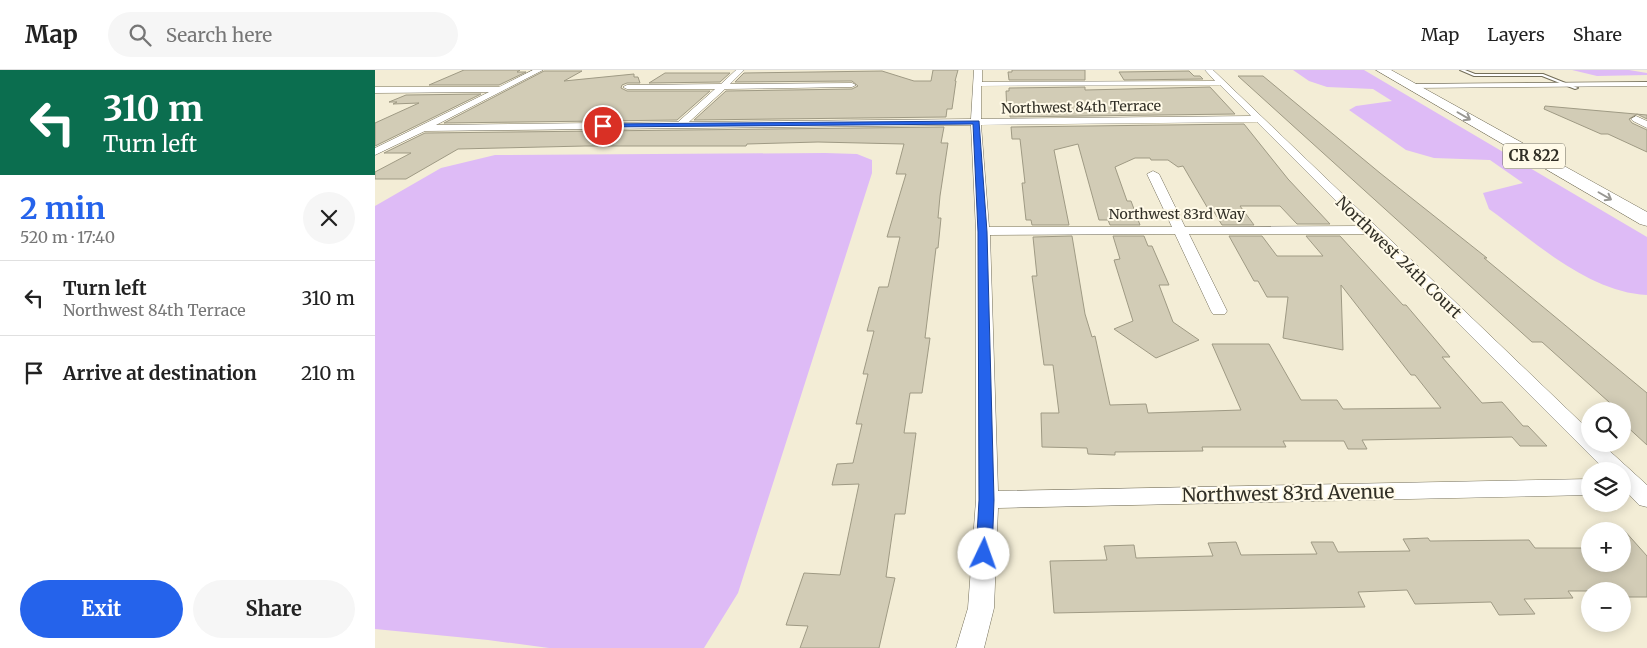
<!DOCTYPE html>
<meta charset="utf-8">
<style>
body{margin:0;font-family:Merriweather,serif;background:#f6f6f6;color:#222;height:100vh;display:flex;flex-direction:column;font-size:19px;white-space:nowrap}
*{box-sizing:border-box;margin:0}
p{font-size:16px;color:#767676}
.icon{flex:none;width:28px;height:28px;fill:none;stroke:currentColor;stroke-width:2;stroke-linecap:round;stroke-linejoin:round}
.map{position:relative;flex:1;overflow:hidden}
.sheet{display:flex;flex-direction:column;background:#fff;width:375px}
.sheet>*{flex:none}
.banner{background:#0b6e4f;color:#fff;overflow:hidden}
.tools{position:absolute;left:1206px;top:332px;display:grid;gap:10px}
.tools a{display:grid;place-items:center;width:50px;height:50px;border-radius:50%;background:#fff;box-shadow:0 2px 12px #0003;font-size:25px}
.pin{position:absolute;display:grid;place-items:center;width:42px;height:42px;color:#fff;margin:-21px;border:2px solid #fff;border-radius:50%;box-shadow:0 1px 5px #0007}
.me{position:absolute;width:55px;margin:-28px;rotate:3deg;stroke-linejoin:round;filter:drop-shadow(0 0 4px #0008)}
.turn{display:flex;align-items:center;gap:18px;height:105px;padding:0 20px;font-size:22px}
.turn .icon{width:65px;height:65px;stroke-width:2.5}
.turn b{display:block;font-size:35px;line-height:42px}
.round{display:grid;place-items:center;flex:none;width:52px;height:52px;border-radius:26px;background:#f6f6f6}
.overview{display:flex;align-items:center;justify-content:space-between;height:85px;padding:0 20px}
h1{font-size:30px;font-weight:700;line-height:38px;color:#2563eb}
.action{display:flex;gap:10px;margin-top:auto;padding:10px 20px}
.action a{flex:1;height:58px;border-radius:30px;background:#2563eb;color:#fff;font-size:20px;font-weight:700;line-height:58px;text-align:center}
.action a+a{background:#f6f6f6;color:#222}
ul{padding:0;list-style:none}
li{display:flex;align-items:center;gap:15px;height:75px;padding:0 20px;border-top:1px solid #e0e0e0}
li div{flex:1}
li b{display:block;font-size:19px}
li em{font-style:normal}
header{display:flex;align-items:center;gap:30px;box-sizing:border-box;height:70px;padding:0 25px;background:#fff;border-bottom:1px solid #e0e0e0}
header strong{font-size:24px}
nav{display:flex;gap:28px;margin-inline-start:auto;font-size:18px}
.search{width:350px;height:45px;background:#f6f6f6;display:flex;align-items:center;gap:12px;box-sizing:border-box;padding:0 18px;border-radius:28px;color:#767676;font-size:19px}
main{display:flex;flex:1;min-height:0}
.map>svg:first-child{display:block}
.water{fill:#debbf6}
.building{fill:#d2ccb6;stroke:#9f9a84}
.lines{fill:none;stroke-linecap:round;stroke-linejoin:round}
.lane-casing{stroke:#736e59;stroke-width:2}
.street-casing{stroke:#736e59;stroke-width:1}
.primary-casing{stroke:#736e59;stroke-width:1}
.lane{fill:#fff;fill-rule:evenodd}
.street{fill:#fff;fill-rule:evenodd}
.primary{fill:#fff;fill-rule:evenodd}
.oneway{stroke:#989792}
.route{fill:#2563eb;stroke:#184099}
.labels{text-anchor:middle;stroke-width:4;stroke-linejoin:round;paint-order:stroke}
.far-street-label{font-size:14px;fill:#312f26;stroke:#fffae8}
.shield{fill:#fffae8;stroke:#6f6c60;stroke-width:1}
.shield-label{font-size:15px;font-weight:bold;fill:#312f26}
.street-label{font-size:16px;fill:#312f26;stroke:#fffae8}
.near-street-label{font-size:19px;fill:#312f26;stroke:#fffae8}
</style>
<header>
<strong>Map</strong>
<div class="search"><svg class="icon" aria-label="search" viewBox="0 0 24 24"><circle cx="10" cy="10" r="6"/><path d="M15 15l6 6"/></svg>Search here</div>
<nav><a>Map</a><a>Layers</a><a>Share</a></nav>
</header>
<main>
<section class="sheet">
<div class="banner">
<div class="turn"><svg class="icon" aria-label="left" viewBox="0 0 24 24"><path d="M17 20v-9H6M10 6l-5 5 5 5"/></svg><div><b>310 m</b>Turn left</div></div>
</div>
<div class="overview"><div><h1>2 min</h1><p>520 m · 17:40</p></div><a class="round"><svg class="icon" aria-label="close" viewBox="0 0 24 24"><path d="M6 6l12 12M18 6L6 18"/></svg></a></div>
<ul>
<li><svg class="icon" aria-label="left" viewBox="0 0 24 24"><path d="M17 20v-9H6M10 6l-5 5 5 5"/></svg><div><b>Turn left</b><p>Northwest 84th Terrace</p></div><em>310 m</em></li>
<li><svg class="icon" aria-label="arrive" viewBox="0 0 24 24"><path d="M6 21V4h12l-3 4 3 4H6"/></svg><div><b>Arrive at destination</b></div><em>210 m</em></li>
</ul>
<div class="action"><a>Exit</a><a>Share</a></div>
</section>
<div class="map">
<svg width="1272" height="578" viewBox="0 0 1272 578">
<rect width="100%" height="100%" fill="#f3edd6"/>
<path class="water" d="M918,0H989L1272,167V225C1213,222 1160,172 1114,139L1108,123L1148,113L1115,90L1059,88L1031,80L974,40L981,36L1017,31L998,19L952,17L934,11Z
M1197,0H1254L1272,3V5L1222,6Z
M450,83L482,84L497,90V103L363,523L329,578H174L113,570L0,559V136L66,98L120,85Z"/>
<path class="building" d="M89,0H145L142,2H151L124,15H54Z
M558,0H583L580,11H581L577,39H572L571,47L319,50L351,21L477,19L483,16L477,11L360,12L369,3L507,1L539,11H556Z
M637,0H710V10H634L633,2H637Z
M169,1H207L189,11L259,4V7H263L265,13H252L247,15L246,18L252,21H335L302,50L69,53Z
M814,1L819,6H825L828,9L749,10L744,2Z
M290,3H355L345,12L274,13Z
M863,6H888L1005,103L1112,188H1109L1272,323V375L1248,353V341H1244L1167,272H1157Z
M710,17V20L835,17L860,44L635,47V42H632L631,21H634V18Z
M106,24L0,76V53L44,33L18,34L22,32H14L31,25Z
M1170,36L1272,45V49L1262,44L1254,49L1257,53L1272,60V82L1233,64H1226L1169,39Z
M869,54L913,109L955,154H922L905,136H865L879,155H847L836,137H832L808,96L803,97L793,90H776L775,88H760L740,97L752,131H756L765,155H735L733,150H724L703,74L679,80L694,155H657L656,150H651L647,113H650L645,69H637L636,57Z
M569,57L566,73H573L565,126L563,148H566L563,178H561L550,268H555L547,323H535L529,363H541L530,444H520L511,507L520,508L504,578H425L433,556L411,555L429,503L465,505L484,414L457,415L462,394L478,393L487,354H481L493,304H488L499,261H492L504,217H513L525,167H512L531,104H521L529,74L443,72L372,74L371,76H210L83,79L31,109H0V102L36,83H9L50,63Z
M697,166L710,244L717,267L720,266L735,335L771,334L773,343L866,340L837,274H894L926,330H962L968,339L1066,338L1040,305H1036L966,215L968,280L908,268L913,227H892L883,211H879L854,166H887L902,186H948L931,166H965L1028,235H1031L1075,287H1067L1107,333L1127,332L1148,356H1153L1172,376H1145L1137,367L987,370L992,379H973L969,371H908L911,377H827L828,381L740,382V385L713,384L712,378L667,377L666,343H684L678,295H669L657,206H662L658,167Z
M738,166H769L773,176H777L794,215H784L798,252L824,270L781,288L739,259L758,251L739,190L745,189Z
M1248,459L1272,486V527H1248V521H1193L1198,528L1149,529L1160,544L1124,545L1116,532L1040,534L1032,520L983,522L990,537L679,543L675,491L732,490L729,476L759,475L761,488L838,486L833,473L861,472L866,485L942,484L936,472H958L963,482L1035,481L1028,469L1053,468L1055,471L1154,470L1160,478H1215V494H1248Z"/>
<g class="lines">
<defs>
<path id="lane" d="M1085,0H1090L1100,4H1168L1203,18L1200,19L1167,6H1099Z"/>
<path id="street" d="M158,0H168L61,55L303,52L340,19H252L248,17L252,15L346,14L361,0H369L355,14L477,13L481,15L477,17L350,19L314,52L596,49L599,0H607V12L840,11L830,0H838L1215,361V374H1227L1272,415V437L1264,435L1248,418V401H1231L994,164H814L852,241L850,244H838L836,241L800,164L615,165L623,421L1215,409V425L623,438L619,538L609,578H581L593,538L601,430V161L596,55L50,61L0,85V78L114,22L0,23V17H124ZM845,15L876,46L606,49V16ZM882,52L986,156L810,157L784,104L778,101L772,104L797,157H614L606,55Z
M1272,12V16L1036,18L1032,16L1036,14Z
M1261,46L1272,51V58L1258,51L1256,49Z"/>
<path id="primary" d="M1001,0H1016L1272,142V156L1265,154Z"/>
</defs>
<use href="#lane" class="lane-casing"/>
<use href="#street" class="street-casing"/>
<use href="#primary" class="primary-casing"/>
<use href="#lane" class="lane"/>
<use href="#street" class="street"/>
<use href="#primary" class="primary"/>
</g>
<defs><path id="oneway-shaft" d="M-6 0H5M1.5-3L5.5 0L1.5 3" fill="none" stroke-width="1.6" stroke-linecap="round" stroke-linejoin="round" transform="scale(1.25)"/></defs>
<g class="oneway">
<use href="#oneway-shaft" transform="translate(1089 46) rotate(30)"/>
<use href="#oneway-shaft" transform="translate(1230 126) rotate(30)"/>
</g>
<path class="route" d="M604,51L612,162L619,430L617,484L614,489L609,491L603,489L601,484L604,430L603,162L598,54L228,57L225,56L228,54Z"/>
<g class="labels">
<g class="far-street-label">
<text transform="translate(706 37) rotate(-1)" y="5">Northwest 84th Terrace</text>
<text x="802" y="149">Northwest 83rd Way</text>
</g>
<rect class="shield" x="1128" y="73.5" width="62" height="25" rx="4"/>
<g class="shield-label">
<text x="1159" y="91">CR 822</text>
</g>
<g class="street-label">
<text transform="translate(1024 187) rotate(44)" y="6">Northwest 24th Court</text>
</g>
<g class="near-street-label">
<text transform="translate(913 423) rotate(-1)" y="7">Northwest 83rd Avenue</text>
</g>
</g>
</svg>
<div class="tools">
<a><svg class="icon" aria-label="search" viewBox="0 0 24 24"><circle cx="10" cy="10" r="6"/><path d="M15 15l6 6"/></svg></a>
<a><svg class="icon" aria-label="layers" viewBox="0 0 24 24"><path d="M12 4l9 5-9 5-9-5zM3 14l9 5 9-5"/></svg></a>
<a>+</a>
<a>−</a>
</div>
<div class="pin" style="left:228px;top:56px;background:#d93025"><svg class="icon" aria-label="arrive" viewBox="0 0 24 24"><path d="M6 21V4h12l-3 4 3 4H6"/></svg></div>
<svg class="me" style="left:609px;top:484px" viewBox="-20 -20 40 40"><circle r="19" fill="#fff"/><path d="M0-13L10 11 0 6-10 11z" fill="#2563eb"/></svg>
</div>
</main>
